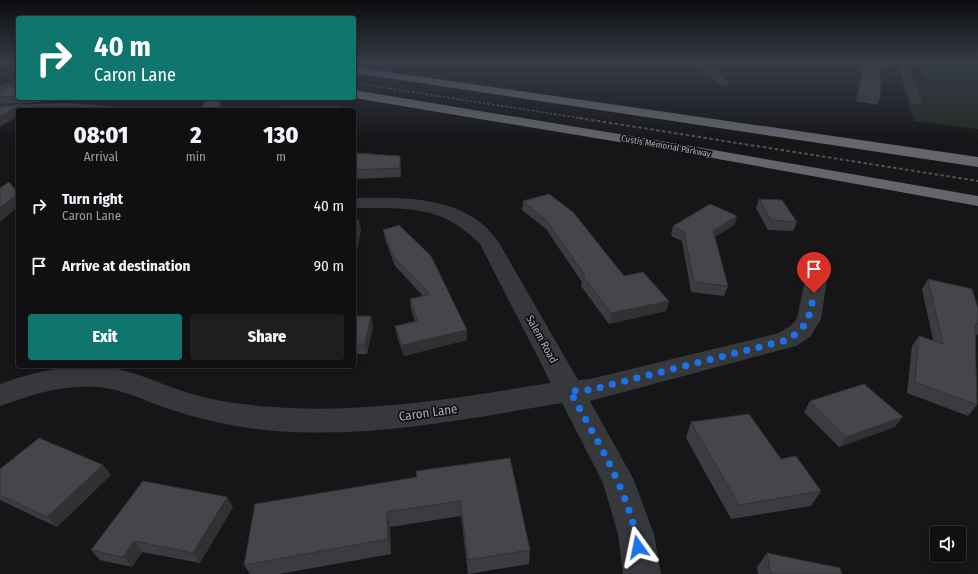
<!DOCTYPE html>
<style>
body{margin:0;font-family:"Fira Sans Condensed",sans-serif;background:#1e1e20;color:#f1f3f6;height:100vh;display:flex;flex-direction:column;font-size:15px;white-space:nowrap}
*{box-sizing:border-box;margin:0}
p{font-size:13px;color:#9c9d9f}
.icon{flex:none;width:22px;height:22px;fill:none;stroke:currentColor;stroke-width:2;stroke-linecap:round;stroke-linejoin:round}
.map{position:relative;flex:1;overflow:hidden}
.drawer{position:absolute;left:16px;top:108px;width:340px;height:260px;display:flex;flex-direction:column;background:#101012;border-radius:4px;box-shadow:0 2px 6px #0003,0 0 0 1px #303032}
.drawer>*{flex:none}
.guide{position:absolute;left:16px;top:16px;width:340px;height:84px;border-radius:4px;box-shadow:0 2px 6px #0003,0 0 0 1px #303032;background:#0f766e;color:#fff;overflow:hidden}
.controls{position:absolute;left:930px;top:526px;display:grid;gap:8px}
.controls a{display:grid;place-items:center;width:36px;height:36px;border-radius:4px;background:#101012;box-shadow:0 2px 6px #0003,0 0 0 1px #303032;font-size:20px}
.pin{position:absolute;display:grid;place-items:center;width:34px;height:34px;color:#fff;margin:-41px -17px;border-radius:50% 50% 50% 0;rotate:-45deg;box-shadow:0 0 4px #0007}
.pin .icon{rotate:45deg}
.me{position:absolute;width:44px;margin:-22px;rotate:348deg;stroke-linejoin:round;filter:drop-shadow(0 0 3px #0008)}
.turn{display:flex;align-items:center;gap:14px;height:84px;padding:0 12px;font-size:18px}
.turn .icon{width:52px;height:52px;stroke-width:2.5}
.turn b{display:block;font-size:28px;line-height:34px}
.eta{display:flex;justify-content:space-evenly;align-items:center;height:68px;text-align:center}
.eta b{font-size:24px;font-weight:800;line-height:28px}
.button{display:flex;gap:8px;margin-top:auto;padding:8px 12px}
.button a{flex:1;height:46px;border-radius:4px;background:#0f766e;color:#fff;font-size:16px;font-weight:800;line-height:46px;text-align:center}
.button a+a{background:#1e1e20;color:#f1f3f6}
ul{padding:0;list-style:none}
li{display:flex;align-items:center;gap:12px;height:60px;padding:0 12px}
li div{flex:1}
li b{display:block;font-size:15px}
li em{font-style:normal}
.map>svg:first-child{display:block}
.green{fill:#232a24}
.lines{fill:none;stroke-linecap:round;stroke-linejoin:round}
.minor{fill:#37383c;fill-rule:evenodd}
.highway{fill:#64656d;fill-rule:evenodd}
.rail-far1{stroke:#515157;stroke-width:1.5;stroke-dasharray:2.5 2;stroke-linecap:butt}
.rail{stroke:#515157;stroke-width:2;stroke-dasharray:3.5 2.5;stroke-linecap:butt}
.wall{fill:#3c3c40}
.shaded-wall{fill:#313134}
.building{fill:#46464a;stroke:#313134}
.route{stroke:#1a73e8;stroke-width:7;stroke-dasharray:0 12.6}
.labels{text-anchor:middle;stroke-width:3.5;stroke-linejoin:round;paint-order:stroke}
.far-street-label{font-size:9px;fill:#aaacb6;stroke:#111113}
.street-label{font-size:11px;fill:#aaacb6;stroke:#111113}
.near-street-label{font-size:13px;fill:#aaacb6;stroke:#111113}
</style>
<div class="map">
<svg width="978" height="574" viewBox="0 0 978 574">
<rect width="100%" height="100%" fill="#161618"/>
<path class="green" d="M918,62H978V129L914,121L901,79L927,82Z"/>
<g class="lines">
<path class="minor" d="M699,62H710L727,81L729,83L727,85H719Z
M897,62H907L922,101L920,104H912L910,101Z
M18,80V87L0,93V86Z
M66,103L109,106L113,107L115,110H18V112L0,113V105Z
M281,106H339L343,107L345,110H275L277,107Z
M354,198C403,197 466,195 498,241L578,380L590,379L779,333L792,325L797,318L805,280L808,275L816,273L824,275L827,280L821,319L810,337L796,346L590,401L634,480L654,534L661,574H623L618,534L603,483L562,403C467,419 372,438 276,431C238,428 202,420 166,408C143,400 123,389 97,387C63,384 32,395 0,406V384C35,371 73,363 110,368C135,371 158,383 182,391C212,401 243,405 274,407C368,414 460,397 551,383L480,244C442,204 404,208 354,208Z"/>
<path class="highway" d="M354,67L978,157V167L354,73Z
M354,90L679,144L978,196V206L679,152L354,98Z"/>
<path class="rail-far1" d="M354,83L586,119"/>
<path class="rail" d="M579,118L978,181"/>
</g>
<path class="wall" d="M863,62H874L880,98L877,105L856,101Z
M18,86V98H45L39,102L0,104V91Z
M354,153L401,164V177L354,179Z
M759,199L797,222L793,231L768,230L756,208Z
M523,201L624,276L669,301L666,311L609,324L581,286L582,282L546,229L522,210Z
M737,216L734,225L715,237L728,286L724,296L691,292L682,241L671,236L673,226Z
M354,220L361,229L356,255L354,254Z
M383,230L467,340L404,356L397,336L395,326L415,321L411,309L410,299L423,296L395,266L385,239Z
M928,279L978,308V334L976,336H975L977,405L968,416L907,393L912,346L919,336L933,340L922,289Z
M354,316L373,326L367,354H354Z
M810,401L895,427L839,447L804,412Z
M691,422L781,459L821,491L811,506L731,519L686,438Z
M0,469L111,475L57,527L0,500Z
M416,471L530,550L529,564L468,574L461,516L390,527L391,554L279,574H250L244,565L417,477Z
M233,507L200,563L142,552L132,567L100,560L91,550Z
M767,553L842,574H758L757,567Z"/>
<path class="shaded-wall" d="M36,98H45L39,102Z
M219,98H222L221,110H219Z
M21,104L24,110H18V116L0,127V117Z
M355,118L356,126L354,135V122Z
M400,156L401,164V177L400,168Z
M18,194V207L0,222V208Z
M737,216L734,225L710,240L713,231Z
M359,220L361,229L356,255L354,245Z
M669,301L666,311L609,324L611,313Z
M371,316L373,326L367,354L365,344Z
M467,330V340L404,356L402,345Z
M903,417L895,427L839,447L846,437Z
M103,465L111,475L57,527L47,517Z
M227,497L233,507L200,563L193,553Z
M387,512L390,527L391,554L388,539Z
M134,541L142,552L132,567L123,557Z"/>
<path class="building" d="M864,62H874L881,64L880,98L858,95Z
M10,86H18V96L0,97V91Z
M208,98H219V110H199Z
M16,104H21L0,117V107L14,106Z
M354,153L400,156V168L354,170Z
M9,182L18,193V194L0,208V188Z
M549,194L573,212L624,276L643,272L669,301L611,313L583,276L585,275L546,220L523,201Z
M759,199L782,200L797,222L771,220Z
M710,204L737,216L713,231L728,286L694,282L684,232L673,226Z
M354,220H359L354,245Z
M399,225L431,256L467,330L402,345L395,326L418,321L410,299L430,294L393,256L383,230Z
M928,279L972,289L978,308V324H975L977,405L915,382L919,336L943,344Z
M354,316H371L365,344H354Z
M864,384L903,417L846,437L810,401Z
M749,414L781,459L796,456L821,491L739,505L691,422Z
M39,438L103,465L47,517L0,495V469Z
M510,458L530,550L468,560L460,501L387,512L388,539L244,565L255,504L417,477L416,471Z
M143,481L227,497L193,553L134,541L123,557L91,550Z
M767,553L840,568L842,574H771Z"/>
<linearGradient id="sky" x2="0" y2="1"><stop stop-color="#0c0c0d"/><stop offset="0.44" stop-color="#363c48"/><stop offset="1" stop-color="#363c48" stop-opacity="0"/></linearGradient>
<rect width="978" height="142" fill="url(#sky)"/>
<g class="lines">
<path class="route" d="M638,547C629,490 597,441 570,391L590,390L787,340C809,326 809,318 814,293"/>
</g>
<g class="labels">
<g class="far-street-label">
<text transform="translate(666 146) rotate(10)" y="3">Custis Memorial Parkway</text>
</g>
<g class="street-label">
<text transform="translate(542 339) rotate(61)" y="4">Salem Road</text>
</g>
<g class="near-street-label">
<text transform="translate(428 412) rotate(-8)" y="5">Caron Lane</text>
</g>
</g>
</svg>
<div class="controls">
<a><svg class="icon" aria-label="sound" viewBox="0 0 24 24"><path d="M4 9h4l5-4v14l-5-4H4zM17 9q2 3 0 6"/></svg></a>
</div>
<div class="pin" style="left:814px;top:293px;background:#d93025"><svg class="icon" aria-label="arrive" viewBox="0 0 24 24"><path d="M6 21V4h12l-3 4 3 4H6"/></svg></div>
<svg class="me" style="left:638px;top:547px" viewBox="-20 -20 40 40"><path d="M0-17L14 15 0 8-14 15z" fill="#1a73e8" stroke="#fff" stroke-width="4"/></svg>
<div class="guide">
<div class="turn"><svg class="icon" aria-label="right" viewBox="0 0 24 24"><path d="M7 20v-9h11M14 6l5 5-5 5"/></svg><div><b>40 m</b>Caron Lane</div></div>
</div>
<section class="drawer">
<div class="eta">
<div><b>08:01</b><p>Arrival</p></div>
<div><b>2</b><p>min</p></div>
<div><b>130</b><p>m</p></div>
</div>
<ul>
<li><svg class="icon" aria-label="right" viewBox="0 0 24 24"><path d="M7 20v-9h11M14 6l5 5-5 5"/></svg><div><b>Turn right</b><p>Caron Lane</p></div><em>40 m</em></li>
<li><svg class="icon" aria-label="arrive" viewBox="0 0 24 24"><path d="M6 21V4h12l-3 4 3 4H6"/></svg><div><b>Arrive at destination</b></div><em>90 m</em></li>
</ul>
<div class="button"><a>Exit</a><a>Share</a></div>
</section>
</div>
